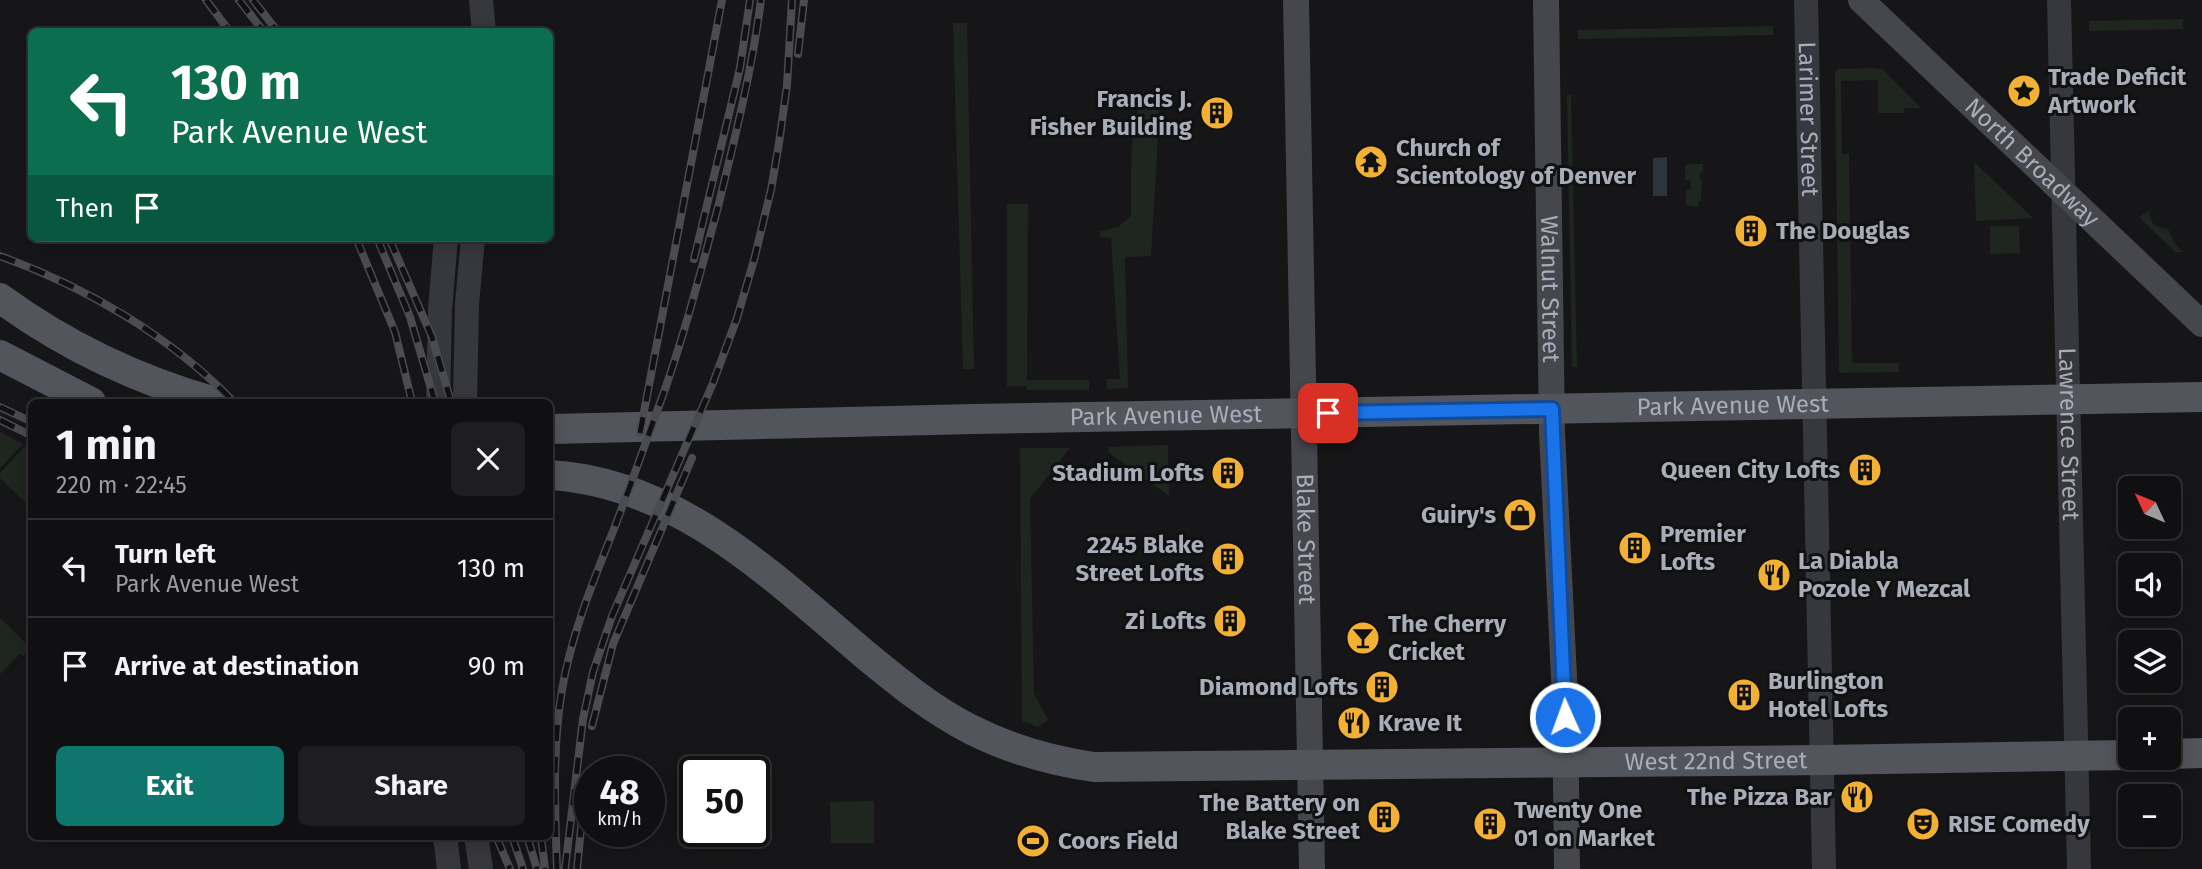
<!DOCTYPE html>
<meta charset="utf-8">
<style>
body{margin:0;font-family:"Fira Sans",sans-serif;background:#1e1e20;color:#f1f3f6;height:100vh;display:flex;flex-direction:column;font-size:26px;white-space:nowrap}
*{box-sizing:border-box;margin:0}
p{font-size:23px;color:#9c9d9f}
.icon{flex:none;width:38px;height:38px;fill:none;stroke:currentColor;stroke-width:2;stroke-linecap:round;stroke-linejoin:round}
.map{position:relative;flex:1;overflow:hidden}
.side{position:absolute;left:28px;top:399px;width:525px;height:441px;display:flex;flex-direction:column;background:#101012;border-radius:10px;box-shadow:0 4px 18px #0003,0 0 0 2px #303032}
.side>*{flex:none}
.guide{position:absolute;left:28px;top:28px;width:525px;height:214px;border-radius:10px;box-shadow:0 4px 18px #0003,0 0 0 2px #303032;background:#0b6e4f;color:#fff;overflow:hidden}
.needle{width:46px;rotate:314deg}
.tools{position:absolute;left:2118px;top:476px;display:grid;gap:14px}
.tools a{display:grid;place-items:center;width:63px;height:63px;border-radius:10px;background:#101012;box-shadow:0 4px 18px #0003,0 0 0 2px #303032;font-size:35px}
.speed{position:absolute;left:574px;top:756px;display:flex;gap:14px;font-size:35px;font-weight:700;text-align:center}
.speed>*{display:grid;place-content:center;width:91px;height:91px;border-radius:50%;background:#101012;box-shadow:0 4px 18px #0003,0 0 0 2px #303032;line-height:1}
.speed small{font-size:18px;font-weight:400}
.speed .limit{border:4px solid #111;border-radius:10px;background:#fff;color:#111}
.pin{position:absolute;display:grid;place-items:center;width:60px;height:60px;color:#fff;margin:-30px;border-radius:14px;box-shadow:0 4px 10px #0006}
.me{position:absolute;width:77px;margin:-38px;rotate:358deg;stroke-linejoin:round;filter:drop-shadow(0 0 5px #0008)}
.turn{display:flex;align-items:center;gap:24px;height:147px;padding:0 28px;font-size:32px}
.turn .icon{width:91px;height:91px;stroke-width:2.5}
.turn b{display:block;font-size:49px;line-height:60px}
.then{display:flex;align-items:center;height:66px;padding:0 28px;background:#0003;gap:14px;font-size:26px}
.round{display:grid;place-items:center;flex:none;width:74px;height:74px;border-radius:10px;background:#1e1e20}
.overview{display:flex;align-items:center;justify-content:space-between;height:119px;padding:0 28px}
h1{font-size:42px;font-weight:700;line-height:52px}
.cta{display:flex;gap:14px;margin-top:auto;padding:14px 28px}
.cta a{flex:1;height:80px;border-radius:10px;background:#0f766e;color:#fff;font-size:28px;font-weight:700;line-height:80px;text-align:center}
.cta a+a{background:#1e1e20;color:#f1f3f6}
ul{padding:0;list-style:none}
li{display:flex;align-items:center;gap:21px;height:98px;padding:0 28px;border-top:2px solid #303032}
li div{flex:1}
li b{display:block;font-size:26px}
li em{font-style:normal}
.map>svg:first-child{display:block}
.green{fill:#1e261f}
.water{fill:#2c353c}
.lines{fill:none;stroke-linecap:round;stroke-linejoin:round}
.tertiary{stroke:#37383d;stroke-width:24}
.secondary{stroke:#45474d;stroke-width:26}
.primary{stroke:#53555c;stroke-width:30}
.rail-casing{stroke:#4a4c52;stroke-width:8}
.rail{stroke:#111113;stroke-width:5;stroke-dasharray:16;stroke-linecap:butt}
.route-casing{stroke:#114b97;stroke-width:18}
.route{stroke:#1a73e8;stroke-width:12}
.labels{text-anchor:middle;stroke-width:6;stroke-linejoin:round;paint-order:stroke}
.poi-label{font-size:24px;font-weight:bold;fill:#a8adb8;stroke:#111113;text-anchor:start}
.street-label{font-size:24px;fill:#a8adb8;stroke:#111113}
</style>
<div class="map">
<svg width="2202" height="869" viewBox="0 0 2202 869">
<rect width="100%" height="100%" fill="#161618"/>
<path class="green" d="M2183,19V29L2089,31V21Z
M953,23H967L974,369H963Z
M1773,26V35L1578,39V30Z
M1876,68L1883,70L1921,108H1904V113H1878V80L1841,81L1842,154H1849L1852,363H1899V372L1839,373L1835,73L1838,69Z
M1157,86H1161L1151,256L1125,257L1128,388L1107,389V379H1120L1111,238L1100,237V231L1118,227L1131,216C1132,186 1128,127 1142,102C1146,96 1152,91 1157,86Z
M1567,95H1571L1577,367H1572Z
M1974,162L2033,218L1976,221Z
M1691,164H1703V172L1700,173V180H1702L1701,199L1703,201H1699L1698,207L1686,205V190L1691,189L1690,180H1685V173H1690L1685,172V166Z
M1007,204H1028L1027,380H1089V390H1027L1026,386H1007Z
M2150,210C2148,224 2157,227 2168,229L2175,244L2183,252H2175L2139,217Z
M1990,226H2019L2020,253L1990,254Z
M0,432L23,444L0,468Z
M1168,445L1169,496L1109,453L1108,447Z
M25,446L31,450V508L0,478V473Z
M1020,448H1070L1030,499L1034,693L1048,720L1038,727L1022,721Z
M0,618L31,648L23,656L20,654L0,674Z
M874,801V843H831L830,802Z"/>
<path class="water" d="M1667,157V196H1653V158Z"/>
<g class="lines">
<g class="tertiary">
<path d="M481,0L484,32"/>
<path id="s1" d="M1806,0L1824,869"/>
<path id="s2" d="M2059,0L2079,869"/>
<path d="M438,402L440,310L446,238"/>
<path d="M465,402L467,304L473,238"/>
<path d="M445,836L449,869"/>
<path d="M476,836L481,869"/>
</g>
<g class="secondary">
<path id="s3" d="M1296,0L1312,869"/>
<path id="s4" d="M1546,0L1552,433L1565,697L1567,869"/>
<path id="s5" d="M1861,0L2202,324"/>
</g>
<g class="primary">
<path d="M0,298C64,345 138,380 215,402"/>
<path d="M0,355L91,402"/>
<path id="s6" d="M550,429L974,419L2202,397"/>
<path id="s7" d="M550,475C676,482 771,575 863,653C897,681 932,710 972,730C1010,749 1052,761 1094,767L1822,760L2130,755"/>
<path d="M2168,754L2202,753"/>
</g>
<defs>
<path id="rail" d="M206,0L230,32
M239,0L264,32
M253,0L278,32
M798,54L804,0
M356,238L395,332L412,402
M377,238L410,317L435,402
M389,238L432,337L451,402
M0,256C86,287 170,336 234,402
M694,259L740,68L750,0
M0,407L32,422
M0,420L32,436
M640,433L722,0
M592,726L613,644L692,458
M496,836L510,869
M512,836L523,869
M527,836L537,869
M541,836L545,869
M557,869C555,809 552,749 562,690C571,636 592,584 612,534C630,488 646,441 663,395C685,333 701,270 718,207C735,138 752,70 761,0
M565,869L583,719L593,672L612,616L713,383L737,318L754,260L771,190L779,143L787,85L792,0
M577,869L586,778"/>
</defs>
<use href="#rail" class="rail-casing"/>
<use href="#rail" class="rail"/>
</g>
<g class="lines">
<defs>
<path id="route" d="M1328,413L1552,409L1565,717"/>
</defs>
<use href="#route" class="route-casing"/>
<use href="#route" class="route"/>
</g>
<defs>
<symbol id="sight-disc" viewBox="-11 -11 22 22"><circle r="9.5" fill="#f2b134" stroke="#111113"/><path d="M0-6L1.8-2.2L6-1.7L2.9 1.2L3.7 5.4L0 3.3L-3.7 5.4L-2.9 1.2L-6-1.7L-1.8-2.2Z" fill="#111"/></symbol>
<symbol id="building-disc" viewBox="-11 -11 22 22"><circle r="9.5" fill="#f2b134" stroke="#111113"/><path d="M-4-6H4V6H1V3H-1V6H-4ZM-2.5-4.3h1.7v1.8h-1.7ZM.8-4.3h1.7v1.8H.8ZM-2.5-1h1.7V.8h-1.7ZM.8-1h1.7V.8H.8Z" fill="#111"/></symbol>
<symbol id="temple-disc" viewBox="-11 -11 22 22"><circle r="9.5" fill="#f2b134" stroke="#111113"/><path d="M0-6L5-2H3V0L6.5 2.5H4V6H1.5V3h-3V6H-4V2.5H-6.5L-3 0V-2H-5Z" fill="#111"/></symbol>
<symbol id="shop-disc" viewBox="-11 -11 22 22"><circle r="9.5" fill="#f2b134" stroke="#111113"/><path d="M-5-2.5h2.3a2.7 3.5 0 0 1 5.4 0H5L5.5 6h-11ZM-1.5-2.5h3a1.5 2.3 0 0 0-3 0Z" fill="#111"/></symbol>
<symbol id="restaurant-disc" viewBox="-11 -11 22 22"><circle r="9.5" fill="#f2b134" stroke="#111113"/><path d="M-5-6h1v4h1v-4h1v4h1v-4h1v5L-1.5 .5V6h-2V.5L-5-1ZM5-6V6H3V1.5H1.5Q1.5-4 5-6Z" fill="#111"/></symbol>
<symbol id="bar-disc" viewBox="-11 -11 22 22"><circle r="9.5" fill="#f2b134" stroke="#111113"/><path d="M-6-5H6L.8 .8V4.5H3.5V6h-7V4.5H-.8V.8Z" fill="#111"/></symbol>
<symbol id="theatre-disc" viewBox="-11 -11 22 22"><circle r="9.5" fill="#f2b134" stroke="#111113"/><path d="M-5-5.5Q0-4 5-5.5V0Q5 5 0 6Q-5 5-5 0ZM-3.3-2.5H-1v1.5H-3.3ZM1-2.5H3.3v1.5H1ZM-2.8 1Q0 5.5 2.8 1Z" fill="#111"/></symbol>
<symbol id="stadium-disc" viewBox="-11 -11 22 22"><circle r="9.5" fill="#f2b134" stroke="#111113"/><path d="M0-5a6.5 5 0 1 0 0 10a6.5 5 0 1 0 0-10ZM-3.5-1.8h7v3.6h-7Z" fill="#111"/></symbol>
</defs>
<g fill-rule="evenodd">
<use href="#sight-disc" x="2005" y="72" width="38" height="38"/>
<use href="#building-disc" x="1198" y="94" width="38" height="38"/>
<use href="#temple-disc" x="1352" y="143" width="38" height="38"/>
<use href="#building-disc" x="1732" y="212" width="38" height="38"/>
<use href="#building-disc" x="1846" y="451" width="38" height="38"/>
<use href="#building-disc" x="1209" y="454" width="38" height="38"/>
<use href="#shop-disc" x="1501" y="496" width="38" height="38"/>
<use href="#building-disc" x="1616" y="529" width="38" height="38"/>
<use href="#building-disc" x="1209" y="540" width="38" height="38"/>
<use href="#restaurant-disc" x="1755" y="556" width="38" height="38"/>
<use href="#building-disc" x="1211" y="602" width="38" height="38"/>
<use href="#bar-disc" x="1344" y="619" width="38" height="38"/>
<use href="#building-disc" x="1363" y="668" width="38" height="38"/>
<use href="#building-disc" x="1725" y="676" width="38" height="38"/>
<use href="#restaurant-disc" x="1335" y="704" width="38" height="38"/>
<use href="#restaurant-disc" x="1838" y="778" width="38" height="38"/>
<use href="#building-disc" x="1365" y="798" width="38" height="38"/>
<use href="#building-disc" x="1471" y="805" width="38" height="38"/>
<use href="#theatre-disc" x="1904" y="805" width="38" height="38"/>
<use href="#stadium-disc" x="1014" y="822" width="38" height="38"/>
</g>
<g class="labels">
<g class="poi-label">
<text x="2048" y="85">Trade Deficit<tspan x="2048" dy="28">Artwork</tspan></text>
<text x="1192" y="107" text-anchor="end">Francis J.<tspan x="1192" dy="28">Fisher Building</tspan></text>
<text x="1396" y="156">Church of<tspan x="1396" dy="28">Scientology of Denver</tspan></text>
<text x="1776" y="239">The Douglas</text>
<text x="1840" y="478" text-anchor="end">Queen City Lofts</text>
<text x="1204" y="481" text-anchor="end">Stadium Lofts</text>
<text x="1496" y="523" text-anchor="end">Guiry's</text>
<text x="1660" y="542">Premier<tspan x="1660" dy="28">Lofts</tspan></text>
<text x="1204" y="553" text-anchor="end">2245 Blake<tspan x="1204" dy="28">Street Lofts</tspan></text>
<text x="1798" y="569">La Diabla<tspan x="1798" dy="28">Pozole Y Mezcal</tspan></text>
<text x="1206" y="629" text-anchor="end">Zi Lofts</text>
<text x="1388" y="632">The Cherry<tspan x="1388" dy="28">Cricket</tspan></text>
<text x="1768" y="689">Burlington<tspan x="1768" dy="28">Hotel Lofts</tspan></text>
<text x="1358" y="695" text-anchor="end">Diamond Lofts</text>
<text x="1378" y="731">Krave It</text>
<text x="1832" y="805" text-anchor="end">The Pizza Bar</text>
<text x="1360" y="811" text-anchor="end">The Battery on<tspan x="1360" dy="28">Blake Street</tspan></text>
<text x="1514" y="818">Twenty One<tspan x="1514" dy="28">01 on Market</tspan></text>
<text x="1948" y="832">RISE Comedy</text>
<text x="1058" y="849">Coors Field</text>
</g>
<g class="street-label">
<text dy="8" stroke="none"><textPath href="#s1" startOffset="119">Larimer Street</textPath></text>
<text dy="8" stroke="none"><textPath href="#s5" startOffset="236">North Broadway</textPath></text>
<text dy="8" stroke="none"><textPath href="#s4" startOffset="289">Walnut Street</textPath></text>
<text dy="8" stroke="none"><textPath href="#s6" startOffset="1183">Park Avenue West</textPath></text>
<text dy="8" stroke="none"><textPath href="#s6" startOffset="616">Park Avenue West</textPath></text>
<text dy="8" stroke="none"><textPath href="#s2" startOffset="434">Lawrence Street</textPath></text>
<text dy="8" stroke="none"><textPath href="#s3" startOffset="539">Blake Street</textPath></text>
<text dy="8" stroke="none"><textPath href="#s7" startOffset="1251">West 22nd Street</textPath></text>
</g>
</g>
</svg>
<div class="tools">
<a><svg class="needle" viewBox="-14 -14 28 28"><path d="M0-13l5 13h-10z" fill="#e53935"/><path d="M0 13l5-13h-10z" fill="#9c9d9f"/></svg></a>
<a><svg class="icon" aria-label="sound" viewBox="0 0 24 24"><path d="M4 9h4l5-4v14l-5-4H4zM17 9q2 3 0 6"/></svg></a>
<a><svg class="icon" aria-label="layers" viewBox="0 0 24 24"><path d="M12 4l9 5-9 5-9-5zM3 14l9 5 9-5"/></svg></a>
<a>+</a>
<a>−</a>
</div>
<div class="speed"><div>48<small>km/h</small></div><div class="limit">50</div></div>
<div class="pin" style="left:1328px;top:413px;background:#d93025"><svg class="icon" aria-label="arrive" viewBox="0 0 24 24"><path d="M6 21V4h12l-3 4 3 4H6"/></svg></div>
<svg class="me" style="left:1565px;top:717px" viewBox="-20 -20 40 40"><circle r="17" fill="#1a73e8" stroke="#fff" stroke-width="3"/><path d="M0-11L8 9 0 5-8 9z" fill="#fff"/></svg>
<div class="guide">
<div class="turn"><svg class="icon" aria-label="left" viewBox="0 0 24 24"><path d="M17 20v-9H6M10 6l-5 5 5 5"/></svg><div><b>130 m</b>Park Avenue West</div></div>
<div class="then">Then<svg class="icon" aria-label="arrive" viewBox="0 0 24 24"><path d="M6 21V4h12l-3 4 3 4H6"/></svg></div>
</div>
<section class="side">
<div class="overview"><div><h1>1 min</h1><p>220 m · 22:45</p></div><a class="round"><svg class="icon" aria-label="close" viewBox="0 0 24 24"><path d="M6 6l12 12M18 6L6 18"/></svg></a></div>
<ul>
<li><svg class="icon" aria-label="left" viewBox="0 0 24 24"><path d="M17 20v-9H6M10 6l-5 5 5 5"/></svg><div><b>Turn left</b><p>Park Avenue West</p></div><em>130 m</em></li>
<li><svg class="icon" aria-label="arrive" viewBox="0 0 24 24"><path d="M6 21V4h12l-3 4 3 4H6"/></svg><div><b>Arrive at destination</b></div><em>90 m</em></li>
</ul>
<div class="cta"><a>Exit</a><a>Share</a></div>
</section>
</div>
